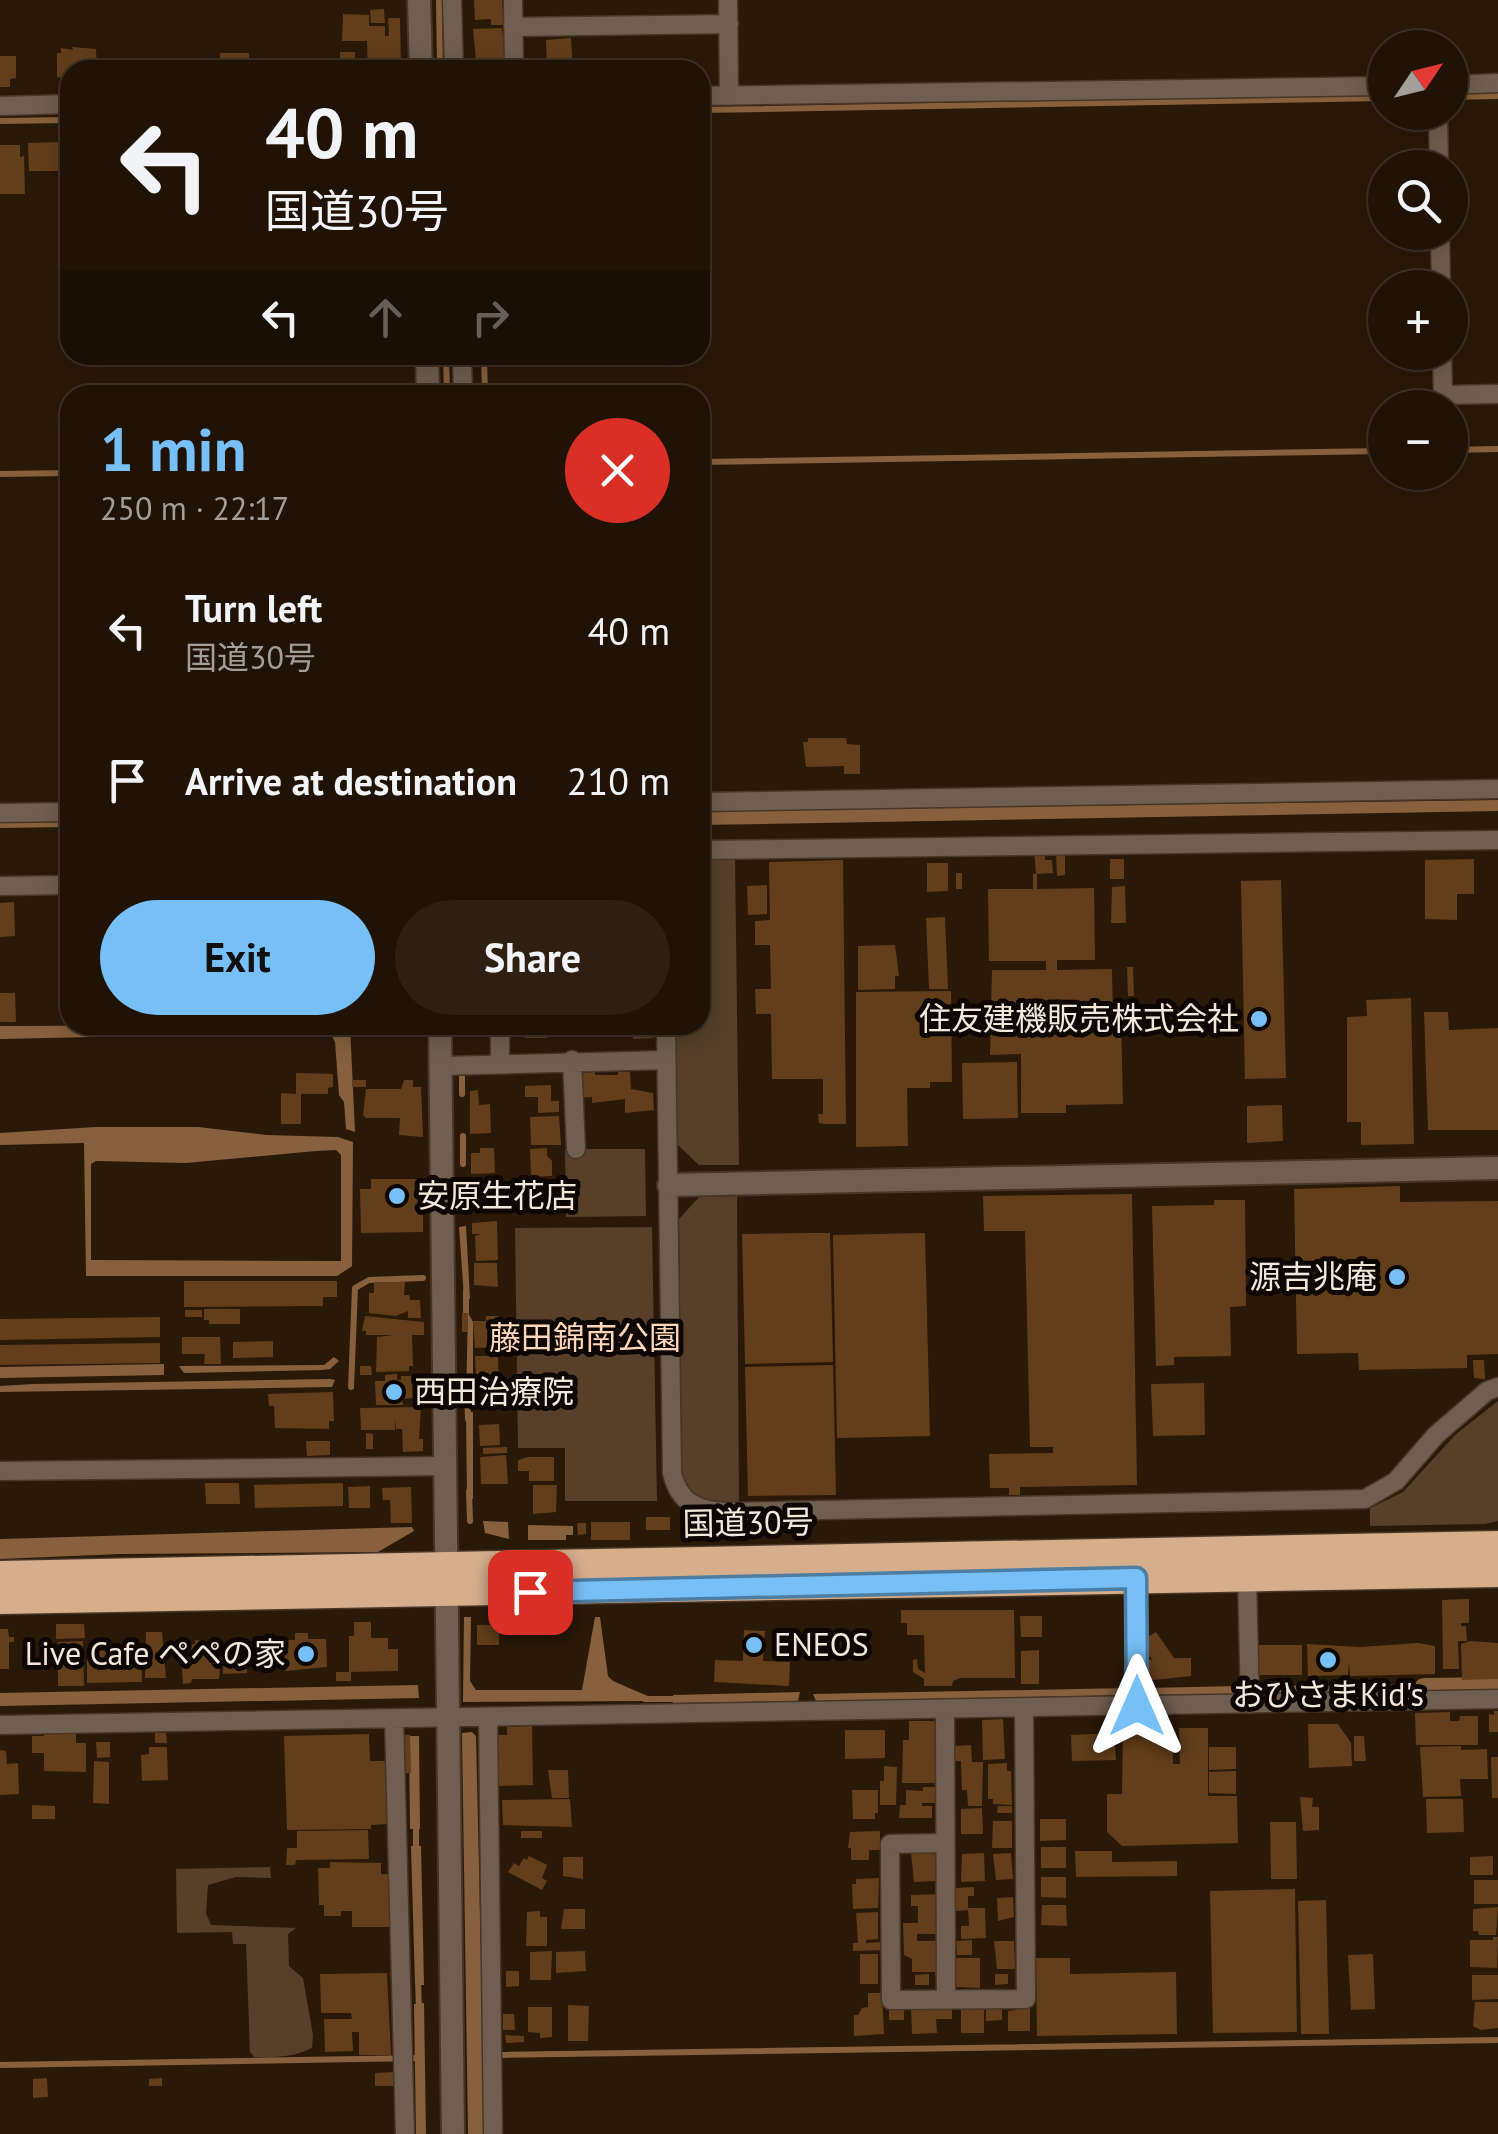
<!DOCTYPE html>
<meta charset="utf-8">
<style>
body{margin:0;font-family:"PT Sans","Noto Sans JP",sans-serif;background:#2d2013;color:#f1f3f6;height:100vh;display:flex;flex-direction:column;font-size:38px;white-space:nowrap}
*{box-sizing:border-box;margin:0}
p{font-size:32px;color:#a29e9a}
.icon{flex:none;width:55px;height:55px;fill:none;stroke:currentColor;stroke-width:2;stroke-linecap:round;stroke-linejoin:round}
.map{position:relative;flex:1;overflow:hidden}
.drawer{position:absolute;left:60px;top:385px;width:650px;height:650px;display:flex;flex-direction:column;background:#201305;border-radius:30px;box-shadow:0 5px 25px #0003,0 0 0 2px #3d3227}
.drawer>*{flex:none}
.banner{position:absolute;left:60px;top:60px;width:650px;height:305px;border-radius:30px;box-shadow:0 5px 25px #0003,0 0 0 2px #3d3227;background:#201305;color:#f1f3f6;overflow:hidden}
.needle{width:65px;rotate:55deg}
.controls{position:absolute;left:1368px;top:30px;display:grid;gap:20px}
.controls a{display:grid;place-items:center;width:100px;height:100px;border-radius:50%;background:#201305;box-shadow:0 5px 25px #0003,0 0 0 2px #3d3227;font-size:50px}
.pin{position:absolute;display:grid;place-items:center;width:85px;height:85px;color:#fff;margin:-42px;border-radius:20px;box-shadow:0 5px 15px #0006}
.me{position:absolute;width:110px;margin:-55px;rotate:0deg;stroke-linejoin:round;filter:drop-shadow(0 0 8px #0008)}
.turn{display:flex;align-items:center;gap:35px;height:210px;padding:0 40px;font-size:45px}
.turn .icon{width:130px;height:130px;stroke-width:2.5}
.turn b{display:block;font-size:70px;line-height:85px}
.lanes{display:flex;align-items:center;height:95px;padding:0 40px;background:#0003;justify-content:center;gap:50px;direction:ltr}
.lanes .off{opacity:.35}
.round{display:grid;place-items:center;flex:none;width:105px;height:105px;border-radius:52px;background:#2d2013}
.headline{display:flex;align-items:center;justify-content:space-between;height:170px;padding:0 40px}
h1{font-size:60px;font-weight:700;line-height:75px;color:#77c0f7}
.cta{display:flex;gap:20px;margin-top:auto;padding:20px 40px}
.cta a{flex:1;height:115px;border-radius:60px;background:#77c0f7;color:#111;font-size:40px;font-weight:700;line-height:115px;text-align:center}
.cta a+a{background:#2d2013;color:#f1f3f6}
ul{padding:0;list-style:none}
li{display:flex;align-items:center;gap:30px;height:150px;padding:0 40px}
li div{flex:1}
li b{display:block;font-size:38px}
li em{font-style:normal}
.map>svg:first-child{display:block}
.green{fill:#573f2a}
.water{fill:#87613e;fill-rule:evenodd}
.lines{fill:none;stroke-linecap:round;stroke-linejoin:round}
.stream{stroke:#87613e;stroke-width:6}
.canal{stroke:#87613e;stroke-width:20}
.building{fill:#623e1b}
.minor-casing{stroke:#473625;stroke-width:21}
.tertiary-casing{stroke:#473625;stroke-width:26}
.trunk-casing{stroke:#473625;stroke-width:31}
.minor{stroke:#705f50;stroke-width:18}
.tertiary{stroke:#705f50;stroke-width:22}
.trunk{stroke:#d5ae8c;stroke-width:28}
.route-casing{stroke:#4d7da1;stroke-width:25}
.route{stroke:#77c0f7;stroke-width:18}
.poi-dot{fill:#77c0f7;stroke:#0d0602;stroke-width:4}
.labels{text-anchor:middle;stroke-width:10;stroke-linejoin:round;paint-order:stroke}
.poi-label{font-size:32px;fill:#f3e6db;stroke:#0d0602;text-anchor:end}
.park-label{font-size:32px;fill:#fdd7b7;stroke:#0d0602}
.street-label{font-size:32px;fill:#f3e6db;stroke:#0d0602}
</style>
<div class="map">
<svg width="1498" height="2134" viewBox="0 0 1498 2134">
<rect width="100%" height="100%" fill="#2b1907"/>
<path class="green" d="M700,857H735L739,1165H699L678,1145L675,1025H700Z
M565,1149H645L646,1216L566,1217Z
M737,1196L739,1505H702L682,1481L679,1219L699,1197Z
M652,1227L657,1501H565V1448H518L515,1228Z
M1498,1401V1521L1485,1524L1370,1526V1508L1403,1492L1456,1434Z
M270,1867L271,1878L236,1877L208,1885L206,1913L211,1925L296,1928L288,1934L289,1966L303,1978L313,2035L312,2048C294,2057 275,2058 254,2057L250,2052L246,1944H233L232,1932L177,1933L176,1869Z"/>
<path class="water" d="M1498,800V811L700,825V811Z
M350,1025L355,1132L346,1129L344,1102L339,1095L335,1042L330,1032L0,1039V1026Z
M96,1127H198L266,1135L338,1137L353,1142L352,1266L337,1276H86L84,1143L0,1145V1133ZM316,1151L336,1150L341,1155V1261L91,1260V1164L96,1161L186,1163Z
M466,1226L470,1299L464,1298L459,1227Z
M468,1313L473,1322V1396H466Z
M334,1357L339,1361L330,1369L322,1370L184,1373L179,1366L324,1365Z
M164,1364V1375L0,1378V1367Z
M330,1379L335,1380L332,1387L0,1392V1386L33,1384Z
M466,1412H473V1499H467Z
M483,1521L508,1522L509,1539L485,1533Z
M528,1525L573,1526V1535H566V1540H528Z
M412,1527L414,1531L378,1552L121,1554L0,1559V1539Z
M464,1617H471L470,1681L476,1690H582L595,1617H600L608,1676L613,1681L650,1697L649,1701L463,1702Z
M1447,1684L1448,1692L1260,1694V1686Z
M418,1685L419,1698L0,1706V1693Z
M1239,1686L1238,1694L1154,1695L1148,1688Z
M1129,1688V1695L816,1701L813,1694Z
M800,1692L798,1701L673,1703V1695Z
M472,1732L476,1736L485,2134H468L462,1733Z
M409,1736H419L420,1829H410Z
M411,1846H421L424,1985H415Z
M424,2003L426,2134H416L414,2004Z"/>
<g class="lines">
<path class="stream" d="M439,0L440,70
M1450,97L1498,96
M700,110L1385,98
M0,121L70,120
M446,355L447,395
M484,355L485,395
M1450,450L1498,449
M700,462L1385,451
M0,474L70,473
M0,825L70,824
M462,1066V1094
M463,1136V1164
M466,1291V1319
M351,1387L355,1288L369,1280L423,1278
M467,1391L468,1419
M469,1491L470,1521
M645,1699H678
M416,1823V1851
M418,1978L419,2011
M498,2055L1498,2040
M0,2065L420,2058"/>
<path class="canal" d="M1424,1688L1498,1687"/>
</g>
<path class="building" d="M474,0H502L504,25H491V19L475,20Z
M384,9L385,23H371L370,10Z
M343,14L369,15V26H385V36H389L388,18H400L401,70H368L367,41H342Z
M502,28L506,60L476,61L473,29Z
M571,38L573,70H547L546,40Z
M72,47L96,49L97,70H70V79L57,77V53H61V48L73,50Z
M340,52H355V70H340Z
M220,53H249V70H220Z
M0,56H16V78L10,79V87H0Z
M186,58H217V70H186Z
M485,63H500V70H485Z
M61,142L62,171H29L28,143Z
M0,145H20V157L24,156L25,194H0Z
M808,738H846L847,744L860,745V774H844V766L806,767L803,742H808Z
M1034,851H1045V860H1052L1053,873L1036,874Z
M1056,853H1065V875L1057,876Z
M1110,859H1124V879H1110Z
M1474,859V894H1457V920L1425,919V860Z
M843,860L846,1124H824L819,1123L818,1114H823V1079H772L771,1014H756L755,989H771L770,945H755V921L770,920L769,862Z
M927,863H948V891L927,892Z
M956,873H962V889H956Z
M1033,874H1037V889L1094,888L1095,960H1057V970L1112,969L1113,1018L1121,1017L1123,1104L1066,1105V1113H1021V1054L990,1055L992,970H1046V961H989L988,889H1033Z
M1281,880L1286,1078L1245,1079L1241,881Z
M767,885V914L748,915L747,886Z
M1125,886L1126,923H1111L1112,887Z
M14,902L15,936L0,937V903Z
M945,917L948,989H929L926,918Z
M895,945L899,976H895V989L858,990V946Z
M1127,967H1133L1134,996H1128Z
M951,991L952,1082H930V1088H907L908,1146L856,1147V992Z
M0,993H15L16,1022H0Z
M1411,998L1414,1144L1361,1145V1122H1347V1017L1367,1016L1366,1000Z
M1424,1012H1448L1449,1030L1498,1028V1130H1428Z
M524,1025H574V1037H559V1032L546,1033L547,1038H525Z
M633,1025H653V1038L633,1039Z
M1017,1062L1018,1118L963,1119L962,1063Z
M595,1072V1075H618V1072H630L631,1089L653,1093L654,1110L625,1113V1099L592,1103V1097L578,1098L577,1073Z
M296,1073L333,1074V1087L328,1088V1094H301V1124H281V1093L296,1094Z
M352,1080H366V1087H352Z
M404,1080H413V1087H421L423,1137L399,1135L400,1118H366L363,1115L366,1089H401Z
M551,1085V1101H559V1112L538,1113V1097H525V1086Z
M478,1090L479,1105L490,1104L491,1133L470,1134V1091Z
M1282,1105L1283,1141L1247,1143V1106Z
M559,1116L561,1145H531L530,1117Z
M480,1148H494L495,1173L471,1174V1153H480Z
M547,1148V1156L552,1161V1176L531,1177L530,1149Z
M371,1179H423V1232L361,1233L360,1189H371Z
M496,1182L497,1208L482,1209L483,1202H472V1183Z
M1400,1186V1202L1498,1201V1354L1467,1355V1368L1359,1370L1358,1353L1297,1354L1294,1189Z
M1132,1194L1137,1485L1020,1487V1495H1009V1488H990L989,1454L1053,1453V1447H1030L1025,1231H984L983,1196Z
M1214,1200H1245L1246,1306L1230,1307L1231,1356L1174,1357V1365L1156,1366L1152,1206L1214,1205Z
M497,1221L498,1260L476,1261L475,1236L481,1234H472V1223Z
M809,1233H830L833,1362L745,1364L742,1234Z
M925,1233L930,1436L837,1438L833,1235Z
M474,1263H497L498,1287L474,1285Z
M184,1281H337V1297H323V1306L184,1307Z
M374,1282H405L404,1295H409L410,1300H420L421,1318H408V1311L396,1316L369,1313V1293H374Z
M204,1309H240V1324H209V1320H204Z
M185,1310H202V1317H185Z
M462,1313H468V1332H462Z
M365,1316L424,1322V1335H412L413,1366H409V1371L376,1372L377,1337L393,1335H366V1331H362Z
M486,1316H498L500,1347L475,1348L473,1321H486Z
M160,1317V1337L0,1340V1319Z
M182,1337H220L221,1364H204L205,1354H182Z
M273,1341V1357L233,1358V1342Z
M160,1343V1363L0,1365V1345Z
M475,1356H498L499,1388H486V1377H476Z
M1473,1360H1484L1485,1379L1474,1378Z
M833,1365L836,1495L748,1496L745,1367Z
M360,1366H371L372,1375H360Z
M397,1374V1380H401V1376H422L423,1385H413L414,1398L402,1399L403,1405H376L375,1381H385V1375Z
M1204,1383L1205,1435L1153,1436L1151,1384Z
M333,1392L334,1421H329V1429L275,1428L274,1406H269L268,1394Z
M421,1407L419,1439H423V1451L403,1452L402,1429H396V1418L395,1430H361L360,1408Z
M499,1424L500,1445L480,1446L479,1425Z
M366,1433L373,1434V1449H366Z
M306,1441H330V1455L307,1456Z
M507,1447V1453L483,1454V1448Z
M506,1455L508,1484H481L480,1457Z
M528,1457H554V1481H529V1471H518V1460Z
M205,1483H239L240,1504H206Z
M343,1483V1506L255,1508L254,1485Z
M533,1485H557L556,1512L533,1514Z
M370,1486V1508H349L348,1487Z
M411,1487L412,1523H391L390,1500H383L382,1488Z
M646,1517H670V1530H646Z
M591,1522H630V1540H591Z
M577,1523H586V1534L578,1535Z
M1469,1599V1623H1461V1626H1466L1467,1641H1458L1459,1669H1443L1442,1600Z
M901,1610H1014L1015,1678H960L953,1681L952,1686H924V1679L913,1672V1660L917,1659L918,1669L925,1673L924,1635H907V1623H901Z
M1020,1616H1042V1637H1021Z
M354,1622H371V1638H388V1649H398V1671L349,1672V1636H354Z
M56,1624H84L85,1638L56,1639Z
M477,1625H499V1645H477Z
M0,1629H8L9,1637H14V1642H9V1669H0Z
M744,1630L765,1631L763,1661L790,1662L789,1686L714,1682L715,1660L743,1661Z
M146,1632H162L166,1678H145Z
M1156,1632L1174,1658H1191V1676L1144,1681V1659L1152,1660L1141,1641Z
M295,1633H308V1639H326L327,1667L285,1671L284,1640H295Z
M195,1640L222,1644L219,1679H192L191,1683L183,1684L180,1645L195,1644Z
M83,1641L84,1686H58V1642Z
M1470,1641L1498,1643V1679L1462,1680L1461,1644Z
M1418,1643L1435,1646V1674L1350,1676L1349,1663L1348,1675L1308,1676L1307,1644L1360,1647Z
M1259,1645H1302V1675H1259Z
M141,1650L142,1682L87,1683V1651Z
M1039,1650V1684H1021V1651Z
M223,1662H247V1673L223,1674Z
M336,1672H351V1681H336Z
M1494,1711H1498V1732H1489V1714L1494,1715Z
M1450,1712V1721H1459L1460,1716H1478V1745H1416L1415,1713Z
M1003,1719L1005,1759L983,1760L982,1720Z
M909,1721H936V1783H902L903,1740H909Z
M1172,1724L1173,1764H1180L1179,1728H1208V1796H1237L1238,1843L1122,1846L1107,1832V1794H1122L1123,1725Z
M1308,1724H1338L1351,1743L1352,1766L1309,1768Z
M532,1726L533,1785L498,1786L497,1735H507V1727Z
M845,1730H885V1758L845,1759Z
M44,1732L76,1733V1743H86V1772L44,1771V1753H32V1736H44Z
M155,1733H166L167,1743H155Z
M1114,1733L1116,1760L1072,1761L1071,1735Z
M369,1734L370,1761H386L387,1824L371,1825V1829L287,1830L284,1736Z
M403,1735H410L411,1773H404Z
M1354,1736H1364L1366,1761H1354Z
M96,1742H110V1757L97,1758Z
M971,1745L972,1762H983L982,1806H968L967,1790H962L961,1761H954V1746Z
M1461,1746V1750L1487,1749L1488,1779H1460L1461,1796L1423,1797L1420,1747Z
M149,1747H167L168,1780L142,1781L141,1755L149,1754Z
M1209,1747H1236V1769L1209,1770Z
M0,1750L6,1751L7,1764L18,1763L19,1794L0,1795Z
M1491,1757H1498V1798H1492Z
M94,1761L109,1762V1804L93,1803Z
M1007,1763V1771H1011L1012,1805L993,1804V1799H988V1764Z
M884,1766L897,1767L896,1805H880V1781H884Z
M548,1770H568L569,1798H552Z
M1236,1771V1794L1209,1793V1772Z
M923,1787H938V1803H922V1806H932V1818H899L900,1805H906V1790L923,1791Z
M852,1790H878V1813H875V1819H853Z
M1300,1797L1313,1798L1312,1807H1319V1830L1303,1831Z
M570,1799L572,1827L503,1825L502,1800Z
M1426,1799H1463L1464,1832L1427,1833Z
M32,1805L55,1806V1819H32Z
M998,1806H1012V1813H997Z
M982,1808L983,1834H961V1809Z
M1040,1819H1066V1840L1040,1841Z
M993,1821H1012V1848H992Z
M1270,1822H1296L1297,1879H1271Z
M368,1830L369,1859L296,1860L295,1865H286L287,1848H297V1831Z
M521,1831H542V1838H521Z
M880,1831V1850H869V1860H851V1848H848L850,1832Z
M1041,1847H1066V1868H1041Z
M1075,1851H1112V1862L1177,1861V1876L1076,1877Z
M935,1852L936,1881L914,1882L911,1853Z
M984,1853L985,1881L961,1882L962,1854Z
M1011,1853L1013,1879L996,1880L993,1854Z
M529,1856L547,1865L542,1878L547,1881L542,1890L508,1872L514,1863L519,1866L524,1858L527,1860Z
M1493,1856V1875H1470V1857Z
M563,1857H583V1879L563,1876Z
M330,1862L381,1863V1874H391V1927H352V1911H341V1916H324V1905H319L318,1868H330Z
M1041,1877H1066V1898L1041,1897Z
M879,1878L878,1908L853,1909L852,1884H856V1879Z
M1474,1880H1498V1904H1474Z
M974,1887V1896H968V1910L956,1911V1888Z
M1295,1889L1297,2032L1213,2033L1210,1891Z
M939,1894V1934H917V1941H941V1977H935V1972H912V1959L904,1955L903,1923H918V1906H911V1895Z
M1013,1897L1014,1917L998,1921L997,1898Z
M1326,1900L1329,2034H1301L1298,1901Z
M1042,1905H1066L1067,1926L1041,1925Z
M1498,1907L1496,1935H1479L1478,1931H1473V1909Z
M968,1908H985L986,1938L961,1939V1926H969Z
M564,1909H585V1929H561Z
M540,1911V1917H547V1946H526L527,1912Z
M878,1912V1939L866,1940V1943L884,1942V1950L853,1951V1943H858L856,1913Z
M1493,1937H1498L1497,1968L1470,1967V1940H1493Z
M972,1940V1955H957L956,1941Z
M994,1941H1014L1015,1969H997Z
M552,1951L551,1980H530V1952Z
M585,1951L586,1971L556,1973V1952Z
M860,1954H878V1984H860Z
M1373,1954L1375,2009L1351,2010L1348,1955Z
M956,1958H980V1988L956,1987Z
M1036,1958H1070V1974L1176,1972L1177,2034L1037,2036Z
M506,1971H519V1986L506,1987Z
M387,1973L391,2055H359V2032H352L353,2051L325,2052L324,2019H352L351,2013H321L320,1974Z
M929,1974V1985H915V1975Z
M995,1974H1008V1984L995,1985Z
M1472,1975H1498V1999L1472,2000Z
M868,1993H882L884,2034L854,2036V2015H858L862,2008L868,2007Z
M1475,2002H1498V2028L1481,2030L1473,2026Z
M1002,2004V2020L986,2021V2005Z
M568,2005L589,2006L588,2041H568Z
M952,2005V2019H936L937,2033L912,2034L911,2007Z
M889,2006H904V2020H889Z
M528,2007H552V2037L540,2038V2033L528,2032Z
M961,2007H984V2033H961Z
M1016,2007H1030V2031H1008V2011L1016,2010Z
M503,2014H514L515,2030H503Z
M505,2035L524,2036V2042L506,2043Z
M394,2072V2086H375V2073Z
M47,2078L48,2097L33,2098V2079Z
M162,2078V2086H149V2079Z"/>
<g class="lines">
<defs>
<path id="minor" d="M452,0L454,70
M513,0L514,70
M728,0L729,96
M513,27L729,24
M1450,85L1498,83
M700,96L1385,86
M0,106L70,104
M1438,112L1439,168
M1440,232L1441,288
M1442,352L1443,395L1498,394
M462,355L463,395
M700,802L1498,789
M0,813L70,812
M700,850L1498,840
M0,886L70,885
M500,1025V1063
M666,1025L672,1473C679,1503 698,1511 727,1512L1365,1499L1396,1481L1436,1435L1487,1391L1498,1387
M572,1060L576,1149
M441,1066L666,1060
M0,1471L446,1466
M1247,1576L1250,1704
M1136,1578L1137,1706
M945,1709L946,2000
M488,1717L493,2134
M394,1719L405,2134
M0,1725L1498,1699
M945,1843L890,1844L891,2000L1026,1999L1024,1709"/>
<path id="tertiary" d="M419,0L421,70
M427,355L428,395
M440,1025L453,2134
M669,1185L1498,1168"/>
<path id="trunk" d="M0,1575L1498,1545
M0,1600C499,1595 999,1578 1498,1573"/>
</defs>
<use href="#minor" class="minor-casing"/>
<use href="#tertiary" class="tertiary-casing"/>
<use href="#trunk" class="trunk-casing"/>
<use href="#minor" class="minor"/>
<use href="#tertiary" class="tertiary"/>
<use href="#trunk" class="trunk"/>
</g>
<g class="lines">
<defs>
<path id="route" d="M530,1592L1136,1578L1137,1706"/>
</defs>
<use href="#route" class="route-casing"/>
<use href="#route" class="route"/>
</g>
<g class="poi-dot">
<circle cx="1259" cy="1019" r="10"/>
<circle cx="397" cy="1196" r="10"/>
<circle cx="1397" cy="1277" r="10"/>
<circle cx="394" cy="1392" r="10"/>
<circle cx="754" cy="1645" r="10"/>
<circle cx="306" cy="1654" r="10"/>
<circle cx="1328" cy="1660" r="10"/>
</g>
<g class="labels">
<g class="poi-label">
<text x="1239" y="1030">住友建機販売株式会社</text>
<text x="417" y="1207" text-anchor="start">安原生花店</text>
<text x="1377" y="1288">源吉兆庵</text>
<text x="414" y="1403" text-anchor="start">西田治療院</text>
<text x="774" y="1656" text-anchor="start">ENEOS</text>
<text x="286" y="1665">Live Cafe ペペの家</text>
<text x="1328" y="1706" text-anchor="middle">おひさまKid's</text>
</g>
<g class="park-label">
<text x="585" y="1349">藤田錦南公園</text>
</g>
<g class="street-label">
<text transform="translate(748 1523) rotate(-1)" y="11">国道30号</text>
</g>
</g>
</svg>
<div class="controls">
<a><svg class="needle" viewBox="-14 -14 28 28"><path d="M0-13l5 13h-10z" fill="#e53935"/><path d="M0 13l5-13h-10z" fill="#a29e9a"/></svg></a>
<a><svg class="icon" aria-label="search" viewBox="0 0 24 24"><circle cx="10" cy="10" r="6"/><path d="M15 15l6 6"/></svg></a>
<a>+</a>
<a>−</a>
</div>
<div class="pin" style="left:530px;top:1592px;background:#d93025"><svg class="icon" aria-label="arrive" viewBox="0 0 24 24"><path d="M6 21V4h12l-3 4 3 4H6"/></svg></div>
<svg class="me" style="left:1137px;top:1706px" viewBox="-20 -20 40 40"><path d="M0-17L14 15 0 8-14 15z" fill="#77c0f7" stroke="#fff" stroke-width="4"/></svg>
<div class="banner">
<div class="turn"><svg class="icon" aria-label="left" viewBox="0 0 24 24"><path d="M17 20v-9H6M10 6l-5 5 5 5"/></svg><div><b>40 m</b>国道30号</div></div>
<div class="lanes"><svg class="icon" aria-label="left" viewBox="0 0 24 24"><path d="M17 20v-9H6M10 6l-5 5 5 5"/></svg><svg class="icon off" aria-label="ahead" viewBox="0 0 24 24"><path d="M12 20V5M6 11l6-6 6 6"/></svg><svg class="icon off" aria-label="right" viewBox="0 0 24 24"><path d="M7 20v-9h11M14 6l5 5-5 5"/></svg></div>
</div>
<section class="drawer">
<div class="headline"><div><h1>1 min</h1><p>250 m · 22:17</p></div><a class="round" style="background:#d93025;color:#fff"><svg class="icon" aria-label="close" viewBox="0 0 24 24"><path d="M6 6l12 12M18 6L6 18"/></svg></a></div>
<ul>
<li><svg class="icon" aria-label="left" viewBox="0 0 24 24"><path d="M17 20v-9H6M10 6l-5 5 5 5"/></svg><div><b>Turn left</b><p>国道30号</p></div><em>40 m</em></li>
<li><svg class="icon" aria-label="arrive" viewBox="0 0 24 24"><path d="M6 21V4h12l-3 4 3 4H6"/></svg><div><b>Arrive at destination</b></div><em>210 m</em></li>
</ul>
<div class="cta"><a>Exit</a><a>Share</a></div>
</section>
</div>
